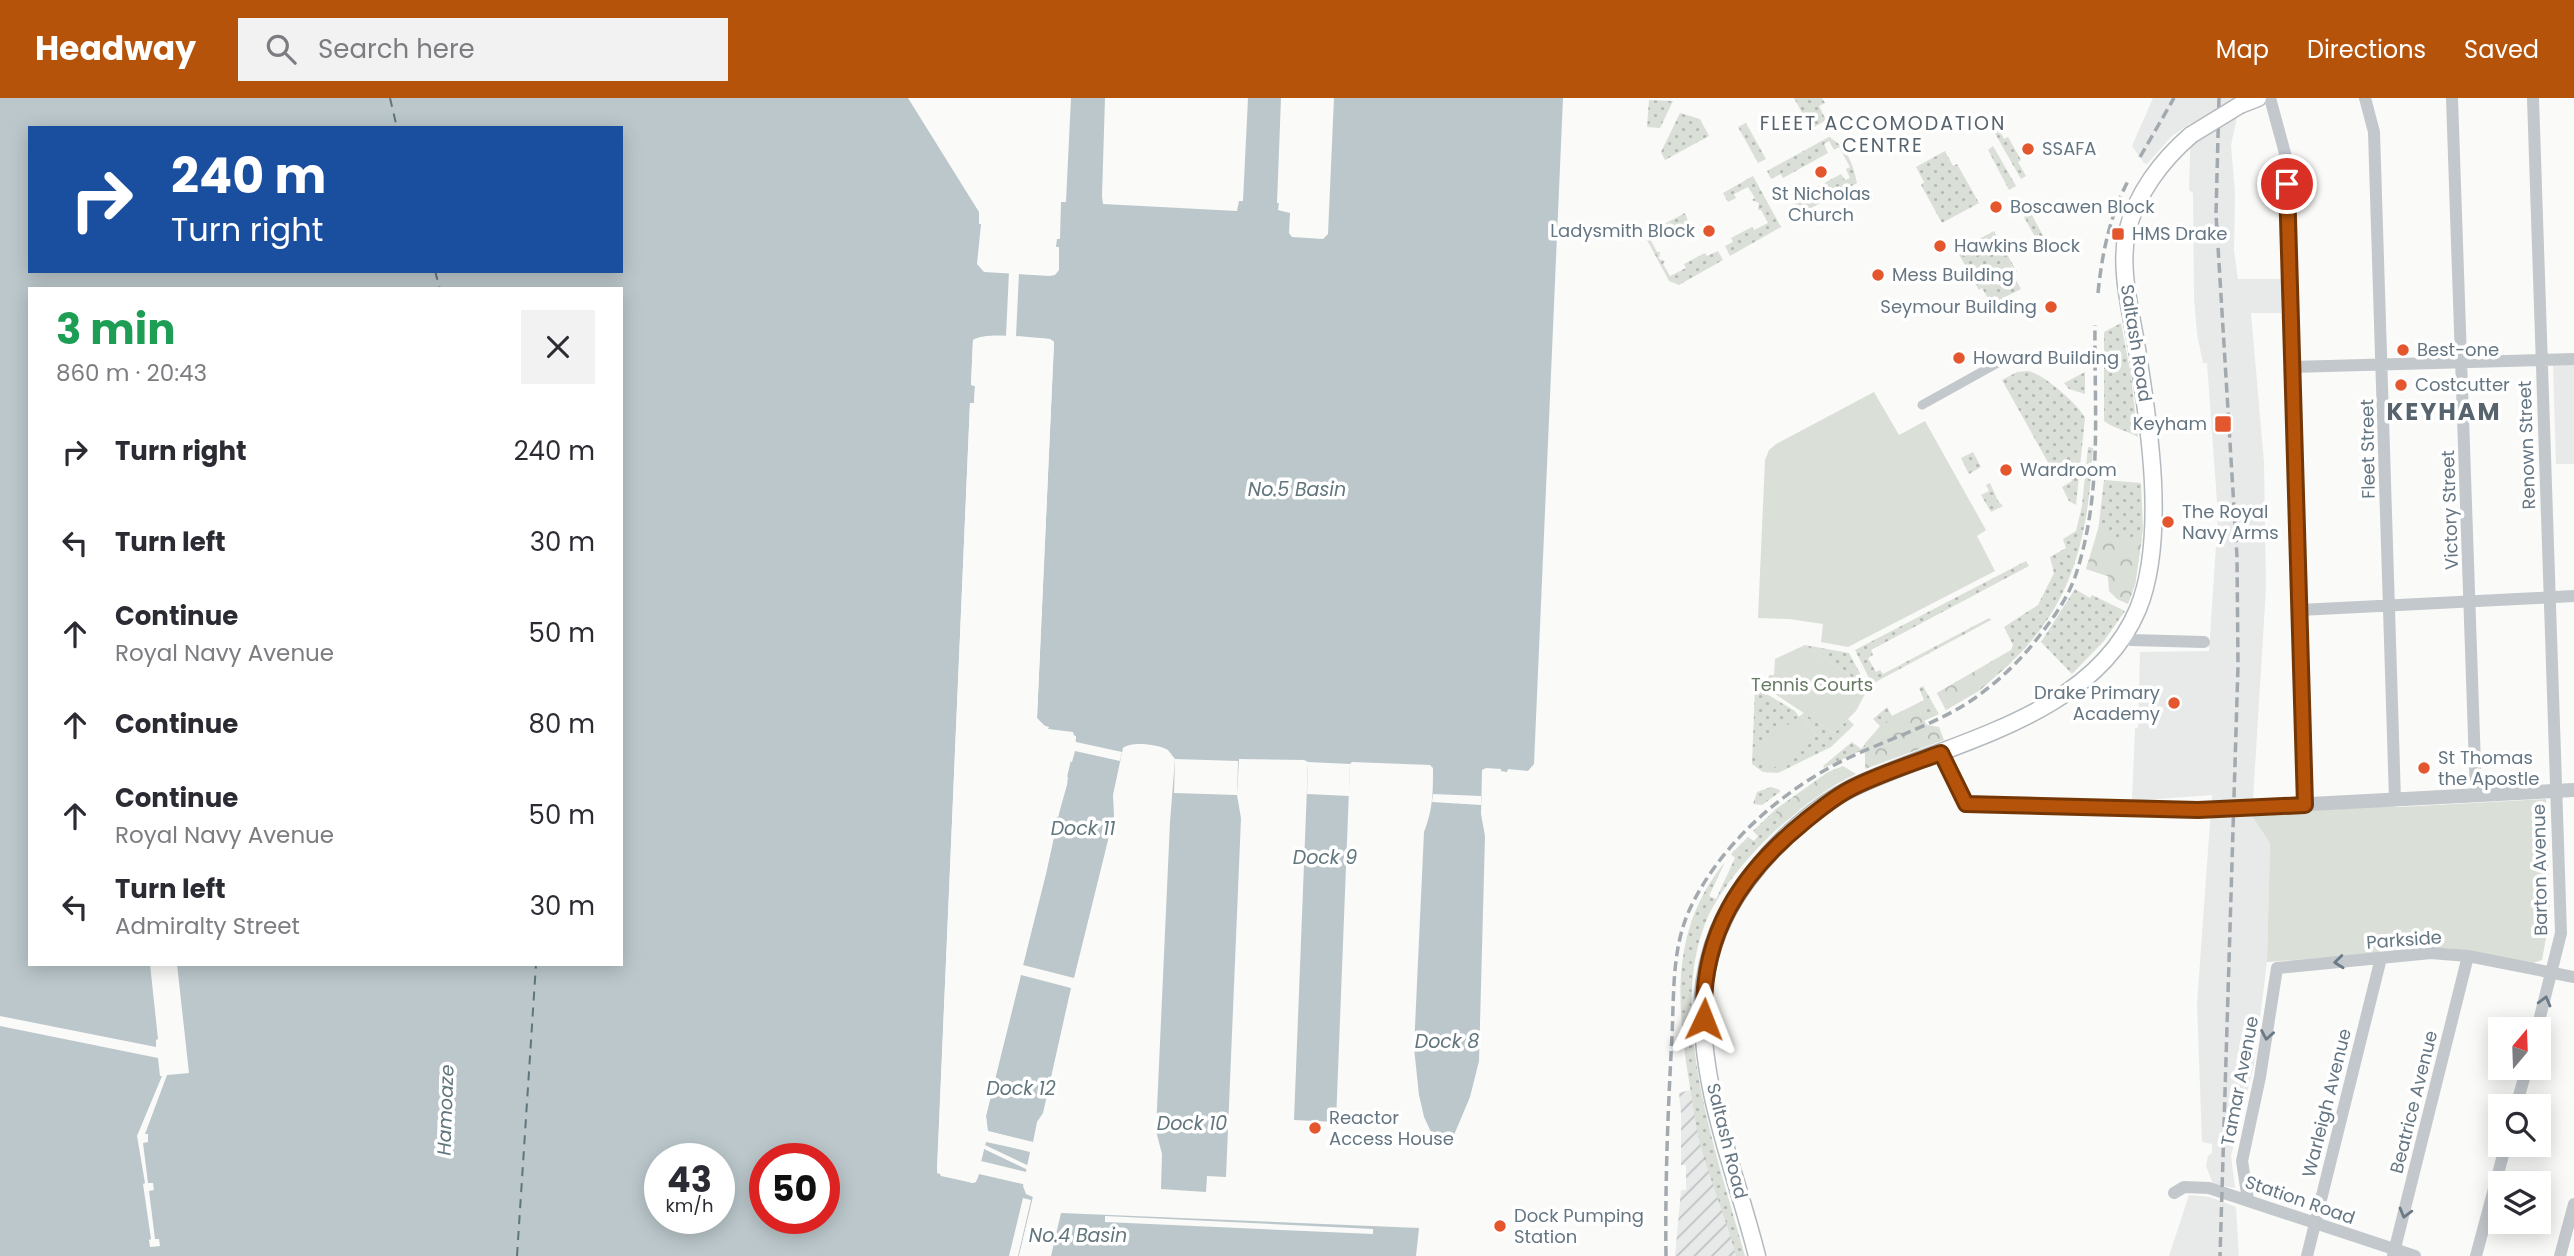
<!DOCTYPE html>
<meta charset="utf-8">
<style>
body{margin:0;font-family:Poppins,sans-serif;background:#f2f2f3;color:#2b2b33;height:100vh;display:flex;flex-direction:column;font-size:26px;white-space:nowrap}
*{box-sizing:border-box;margin:0}
p{font-size:23px;color:#7c7c81}
.icon{flex:none;width:38px;height:38px;fill:none;stroke:currentColor;stroke-width:2;stroke-linecap:round;stroke-linejoin:round}
.map{position:relative;flex:1;overflow:hidden}
.drawer{position:absolute;left:28px;top:189px;width:595px;height:679px;display:flex;flex-direction:column;background:#fff;border-radius:0px;box-shadow:0 4px 18px #0003}
.drawer>*{flex:none}
.hud{position:absolute;left:28px;top:28px;width:595px;height:147px;border-radius:0px;box-shadow:0 4px 18px #0003;background:#1a4fa0;color:#fff;overflow:hidden}
.needle{width:46px;rotate:19deg}
.controls{position:absolute;left:2488px;top:919px;display:grid;gap:14px}
.controls a{display:grid;place-items:center;width:63px;height:63px;border-radius:0px;background:#fff;box-shadow:0 4px 18px #0003;font-size:35px}
.speed{position:absolute;left:644px;top:1045px;display:flex;gap:14px;font-size:35px;font-weight:700;text-align:center}
.speed>*{display:grid;place-content:center;width:91px;height:91px;border-radius:50%;background:#fff;box-shadow:0 4px 18px #0003;line-height:1}
.speed small{font-size:18px;font-weight:400}
.speed .limit{border:10px solid #d22;background:#fff;color:#111}
.pin{position:absolute;display:grid;place-items:center;width:60px;height:60px;color:#fff;margin:-30px;border:4px solid #fff;border-radius:50%;box-shadow:0 2px 7px #0007}
.me{position:absolute;width:77px;margin:-38px;rotate:2deg;stroke-linejoin:round;filter:drop-shadow(0 0 5px #0008)}
.turn{display:flex;align-items:center;gap:24px;height:147px;padding:0 28px;font-size:32px}
.turn .icon{width:91px;height:91px;stroke-width:2.5}
.turn b{display:block;font-size:49px;line-height:60px}
.round{display:grid;place-items:center;flex:none;width:74px;height:74px;border-radius:0px;background:#f2f2f3}
.summary{display:flex;align-items:center;justify-content:space-between;height:119px;padding:0 28px}
h1{font-size:42px;font-weight:700;line-height:52px;color:#1e9e55}
ul{padding:0;list-style:none}
li{display:flex;align-items:center;gap:21px;height:91px;padding:0 28px}
li div{flex:1}
li b{display:block;font-size:26px}
li em{font-style:normal}
header{display:flex;align-items:center;gap:42px;box-sizing:border-box;height:98px;padding:0 35px;background:#b45309;color:#fff}
header strong{font-size:33px}
nav{display:flex;gap:38px;margin-inline-start:auto;font-size:24px}
.search{width:490px;height:63px;background:#f2f2f3;display:flex;align-items:center;gap:18px;box-sizing:border-box;padding:0 24px;border-radius:0px;color:#7c7c81;font-size:26px}
.map>svg:first-child{display:block}
.built{fill:#e8e9e9}
.industrial{fill:url(#industrial-furrows)}
.grass{fill:url(#grass-dots)}
.forest{fill:url(#forest-crowns)}
.green{fill:#dadfd7}
.water{fill:#bbc7cb;fill-rule:evenodd}
.pier{fill:#fafaf8}
.lines{fill:none;stroke-linecap:round;stroke-linejoin:round}
.ferry{stroke:#60757c;stroke-width:2;stroke-dasharray:9 7;stroke-linecap:butt}
.secondary-casing{stroke:#b3babf;stroke-width:19}
.pedestrian{stroke:#c3c8cc;stroke-width:9}
.minor{stroke:#c3c8cc;stroke-width:12}
.tertiary{stroke:#c3c8cc;stroke-width:14}
.secondary{stroke:#fff;stroke-width:16}
.rail{stroke:#a2aab0;stroke-width:3.5;stroke-dasharray:10 5;stroke-linecap:butt}
.secondary-bridge-casing{stroke:#b3babf;stroke-width:19;stroke-linecap:butt}
.tertiary-bridge{stroke:#c3c8cc;stroke-width:14}
.secondary-bridge{stroke:#fff;stroke-width:16}
.oneway{stroke:#6a7a87}
.route-casing{stroke:#753606;stroke-width:18}
.route{stroke:#b45309;stroke-width:12}
.poi-dot{fill:#e4572e;stroke:#fff;stroke-width:2.5}
.labels{text-anchor:middle;stroke-width:7;stroke-linejoin:round;paint-order:stroke}
.poi-label{font-size:18px;fill:#657683;stroke:#fff;text-anchor:start}
.street-label{font-size:18px;fill:#657683;stroke:#fff}
.park-label{font-size:18px;fill:#687a64;stroke:#fff}
.neighbourhood-label{font-size:19px;letter-spacing:2px;fill:#57646e;stroke:#fff}
.water-label{font-size:19px;font-style:italic;fill:#60757c;stroke:#fff}
.district-label{font-size:24px;font-weight:bold;letter-spacing:2px;fill:#57646e;stroke:#fff}
</style>
<header>
<strong>Headway</strong>
<div class="search"><svg class="icon" aria-label="search" viewBox="0 0 24 24"><circle cx="10" cy="10" r="6"/><path d="M15 15l6 6"/></svg>Search here</div>
<nav><a>Map</a><a>Directions</a><a>Saved</a></nav>
</header>
<div class="map">
<svg width="2574" height="1158" viewBox="0 0 2574 1158">
<defs>
<pattern id="industrial-furrows" width="10" height="10" patternUnits="userSpaceOnUse" patternTransform="scale(1.75)"><rect width="10" height="10" fill="#e8e9e9"/><path d="M-1 1l2-2M0 10L10 0M9 11l2-2" fill="none" stroke="#c0c1c2"/></pattern>
<pattern id="grass-dots" width="8" height="8" patternUnits="userSpaceOnUse" patternTransform="scale(1.75)"><rect width="8" height="8" fill="#dadfd7"/><path d="M2 2h.1M6 6h.1" fill="none" stroke="#b4b9b4" stroke-width="1.8" stroke-linecap="round"/></pattern>
<pattern id="forest-crowns" width="20" height="18" patternUnits="userSpaceOnUse" patternTransform="scale(1.75)"><rect width="20" height="18" fill="#dadfd7"/><path d="M2 6a3 3 0 1 1 6 0M12 15a3 3 0 1 1 6 0" fill="none" stroke="#b4b9b4"/></pattern>
</defs>
<rect width="100%" height="100%" fill="#fafaf8"/>
<path class="built" d="M2153,0H2241L2231,47L2235,96L2234,153L2238,181H2282L2281,215H2251L2264,364L2266,490L2252,718L2270,745L2267,864L2254,967L2231,1058L2235,1090L2213,1086L2206,1068L2208,1058L2212,1055V1046L2202,1044L2197,906L2212,697L2132,703L2135,630H2138L2140,554L2209,553L2218,418L2207,265H2203L2197,236L2194,200L2193,95L2189,92L2191,25L2172,38L2147,66L2144,65L2132,48Z
M2553,267H2574V366H2556Z
M2189,1097L2210,1099L2236,1109L2239,1158H2169Z"/>
<path class="industrial" d="M1690,992L1703,1055L1726,1120L1736,1158H1675L1681,1092H1686V1067H1681V1015L1679,995Z"/>
<path class="grass" d="M1794,0H1822L1825,5L1819,8L1826,22L1811,31Z
M1649,2L1673,3L1660,30L1647,29Z
M1680,15L1700,21L1709,38L1665,62L1661,54Z
M1746,25L1766,61L1758,65L1738,29Z
M1997,28L2004,41L2008,39L2021,62L2018,64L2026,78L2021,81L1993,32Z
M1829,39C1847,50 1853,65 1857,85L1800,116L1794,106L1797,104L1795,101L1841,76L1845,82L1850,80L1846,71L1850,69L1839,49L1834,52L1829,43L1824,46L1828,55L1783,80L1781,76L1771,81L1767,73Z
M1993,48L2016,88L2009,92L1988,52Z
M1945,53L1953,68L1957,66L1979,105L1942,125L1921,87L1924,84L1916,69Z
M1753,78L1781,129L1730,158L1725,148L1733,144L1731,140L1752,129L1754,132L1768,125L1761,112H1758L1759,105L1752,102L1755,100L1748,89L1734,96L1736,100L1728,104L1723,95Z
M1685,115L1689,126L1668,138L1665,135L1651,143L1657,154H1660L1659,161L1665,163L1663,166L1670,178L1686,170L1684,166L1705,155L1707,158L1718,153L1723,162L1679,187L1669,183L1646,140L1647,135Z
M2031,115L2051,153L2045,157L2024,119Z
M1994,133L2017,174L2013,177L2021,191L1991,206L1982,190L1979,192L1957,153Z
M2121,225L2131,278L2138,339C2126,332 2115,331 2104,323V234Z
M2028,273C2042,275 2079,307 2085,320L2076,407L2069,403L2062,389L2072,383L2066,372L2055,377L2002,282L2017,274Z
M2085,274V296L2069,291L2064,285Z
M2088,349L2093,350C2087,475 2056,546 1946,612L1937,595L2011,552L2013,547L2004,529L2038,507L2054,475L2050,459L2066,450L2063,441L2076,433L2082,408Z
M1973,354L1981,369L1969,376L1961,360Z
M2104,382L2141,385L2143,430L2135,487L2086,471L2098,434Z
M1990,385L1998,403L2003,408L1991,414L1981,397L1989,393L1986,387Z
M2026,463L2029,468L1871,552L1873,557L1868,560L1876,574L1880,572L1883,576L1989,520L1991,522L1872,586L1855,552Z
M2075,491L2090,500L2092,497L2125,513L2104,543L2072,576L2041,544Z
M1805,547L1849,555L1868,590Z
M1923,588L1939,616L1824,670L1823,668L1852,644L1861,651L1880,628L1873,621L1887,609L1892,618L1924,602L1919,590Z
M1755,589L1795,613L1799,619L1756,651L1817,638L1801,617L1804,615L1834,635L1848,621L1854,627L1831,649L1778,675L1763,674L1752,666Z
M1771,689L1780,692V694L1762,707L1753,706L1757,694Z
M1776,711V721L1783,726C1756,749 1718,792 1705,826C1667,922 1719,1062 1745,1158H1736C1727,1123 1713,1090 1703,1056C1696,1033 1693,1007 1689,983C1676,903 1671,830 1725,764L1709,798L1716,801L1735,760L1731,756L1748,739L1754,743L1758,738L1753,733Z"/>
<path class="forest" d="M2099,428L2110,441L2117,442L2121,439L2142,440L2135,487L2128,506L2117,501L2109,493L2108,478L2086,471Z
M2007,555L2012,564L1979,593L1946,612L1937,595Z
M1924,603L1923,621L1927,627L1939,629L1944,642L1865,671V645L1892,618Z
M1843,668L1856,676C1828,689 1806,706 1783,726L1776,721V711L1828,674Z"/>
<path class="green" d="M1874,294L1899,337L1925,323L1986,432L1977,438L1995,473L1848,549L1821,544L1823,526L1789,521L1758,520L1765,362L1769,352L1776,346Z
M1805,547L1868,590L1856,613L1834,635L1766,590L1769,577H1774L1775,561Z
M1801,617L1817,638L1771,672L1755,651Z
M2546,701L2550,818L2542,862L2527,867L2449,850L2267,864L2270,745L2252,718L2307,714L2311,710L2392,704L2394,709H2400Z"/>
<path class="water" d="M0,0H908L979,114V126H981L977,166L984,174L1050,178L1055,177L1059,172V149H1056L1057,141H1060L1061,104H1066L1071,0H1105L1102,98L1103,106L1237,113L1239,103H1243L1248,0H1281L1277,105H1279L1278,112L1290,115L1289,135L1292,139L1323,141L1328,136L1334,0H1563L1534,666L1528,673L1508,671L1507,674L1501,673V671L1486,670L1482,672L1481,716L1485,738L1479,963L1470,999L1454,1037L1441,1039L1439,1036H1432L1424,1019L1419,997L1414,950L1424,734C1433,711 1433,695 1433,670L1430,667L1352,664L1350,666L1336,1024L1294,1022L1308,664L1304,662L1239,661L1237,697L1241,720L1226,1079L1207,1078L1206,1094L1161,1091L1162,1056L1156,1033L1170,724L1175,661C1175,661 1168,652 1168,652C1158,646 1131,643 1123,650L1113,697L1114,718L1074,880L1023,867L1056,730L1054,729L1056,719H1058L1076,640V638L1048,631L1037,620L1054,244L1050,241C1032,240 986,233 973,242L971,287L975,288L974,305H970L937,1075L973,1085L976,1084L986,1043L1030,1054L1023,1088L1026,1096L1033,1099L1019,1158H0ZM30,30H621V173H30ZM30,191H621V866H30ZM660,1060H719V1120H660ZM765,1060H824V1120H765Z
M1021,877L1071,890L1043,1015L1037,1024L1033,1044L987,1033L986,1018Z
M1061,1115L1419,1130L1416,1158H1051Z"/>
<path class="pier" d="M1009,173L1019,174L1016,239L1050,241L1054,244L1037,620L1042,627L1049,629L1048,631L1073,634L1076,644L1122,654L1120,663L1075,653L1072,664L1068,663L1072,638L1047,634L1033,621L1050,245L991,241L977,243L975,284L979,288L978,306L974,309L943,1015L946,1018L945,1039L942,1042L940,1071L943,1075L973,1082L982,1042L986,1040L1033,1051L1034,1054L986,1044L985,1047L1031,1069L1030,1073L984,1051L981,1063L1030,1075L1027,1087L979,1076L977,1082L973,1085L941,1078L937,1071L970,305H974L975,288L971,287L973,242L988,238H1006Z
M1175,661L1238,663L1237,697L1174,695Z
M1308,664L1350,666L1349,698L1307,696Z
M1065,678L1068,679L1067,687L1058,719H1056L1054,729L1056,730L1046,776L1022,871L1020,866L1052,732L1050,729L1052,718L1055,715Z
M1433,696L1481,698V707L1432,704Z
M150,866H177L189,975L167,977L145,1036H148V1044L143,1045L148,1085H153L154,1092L149,1093L155,1141H159L160,1148L150,1149L149,1142L151,1141L143,1086L145,1085L137,1038L162,978H160L158,960L0,928V918L156,949V942L158,941Z
M1020,874L986,1018L988,1033L1036,1045L1033,1048L986,1037L984,1034L983,1018L1017,876Z
M1033,1099L1036,1101L1023,1158H1019Z
M1023,1100L1031,1102L1018,1158H1009Z
M1105,1118L1373,1131V1136L1105,1124Z"/>
<g class="lines">
<path class="ferry" d="M390,0L397,30
M435,173L440,191
M517,1158L536,866"/>
<defs>
<path id="secondary" d="M2240,7L2258,0
M1757,1158C1736,1074 1699,989 1703,901C1706,851 1725,808 1757,770C1782,739 1816,708 1852,690C1947,644 2092,621 2138,511C2167,440 2149,325 2137,251C2131,213 2119,172 2127,134C2136,96 2162,62 2191,37"/>
</defs>
<use href="#secondary" class="secondary-casing"/>
<path class="pedestrian" d="M1922,307L2012,257"/>
<path class="minor" d="M2270,0L2286,59L2306,707
M2365,0L2374,34L2395,702
M2452,0L2476,697
M2533,0L2561,835L2537,931
M2292,269L2574,261
M2300,512L2574,498
M2122,539L2131,542L2204,544
M2516,1008L2527,970
M2174,1095L2184,1089L2209,1090L2415,1158
M2248,1102L2242,1063L2260,979L2277,870L2431,855L2468,858L2574,879
M2307,1158L2381,860
M2393,1158L2468,858
M2476,1158L2506,1046
M2560,1158L2574,1106"/>
<path class="tertiary" d="M1941,655L1967,706L2208,711
M2252,709L2574,692"/>
<use href="#secondary" class="secondary"/>
<path class="rail" d="M2219,0L2216,116L2237,459L2238,568L2220,1158
M2140,59L2174,0
M2098,195C2102,155 2110,117 2129,81
M1666,1158C1665,1084 1668,1011 1672,938C1674,896 1672,853 1688,815C1715,754 1770,703 1827,671C1875,644 1930,631 1975,600C2000,582 2022,561 2040,537C2054,519 2067,501 2075,479C2103,397 2094,312 2095,227"/>
<defs>
<path id="secondary-bridge" d="M2191,37L2240,7"/>
</defs>
<use href="#secondary-bridge" class="secondary-bridge-casing"/>
<path class="tertiary-bridge" d="M2208,711L2252,709"/>
<use href="#secondary-bridge" class="secondary-bridge"/>
</g>
<defs><path id="oneway-chevron" d="M-2-3.5L2.5 0L-2 3.5" fill="none" stroke-width="1.6" stroke-linecap="round" stroke-linejoin="round" transform="scale(1.75)"/></defs>
<g class="oneway">
<use href="#oneway-chevron" transform="translate(2339 864) rotate(174)"/>
<use href="#oneway-chevron" transform="translate(2545 903) rotate(-75)"/>
<use href="#oneway-chevron" transform="translate(2267 937) rotate(100)"/>
<use href="#oneway-chevron" transform="translate(2405 1115) rotate(105)"/>
</g>
<g class="lines">
<defs>
<path id="route" d="M1704,921C1701,837 1740,776 1804,724C1819,712 1834,699 1852,690C1880,676 1911,666 1941,655L1966,706L2198,712L2305,707L2287,86"/>
</defs>
<use href="#route" class="route-casing"/>
<use href="#route" class="route"/>
</g>
<g class="poi-dot">
<circle cx="2028" cy="51" r="7"/>
<circle cx="1821" cy="74" r="7"/>
<circle cx="1996" cy="109" r="7"/>
<circle cx="1709" cy="133" r="7"/>
<rect x="2111" y="129" width="14" height="14" rx="3.5"/>
<circle cx="1940" cy="148" r="7"/>
<circle cx="1878" cy="177" r="7"/>
<circle cx="2051" cy="209" r="7"/>
<circle cx="2403" cy="252" r="7"/>
<circle cx="1959" cy="260" r="7"/>
<circle cx="2401" cy="287" r="7"/>
<rect x="2214" y="317" width="18" height="18" rx="3.5"/>
<circle cx="2006" cy="372" r="7"/>
<circle cx="2168" cy="424" r="7"/>
<circle cx="2174" cy="605" r="7"/>
<circle cx="2424" cy="670" r="7"/>
<circle cx="1315" cy="1030" r="7"/>
<circle cx="1500" cy="1128" r="7"/>
</g>
<g class="labels">
<g class="poi-label">
<text x="2042" y="57">SSAFA</text>
<text x="1821" y="102" text-anchor="middle">St Nicholas<tspan x="1821" dy="21">Church</tspan></text>
<text x="2010" y="115">Boscawen Block</text>
<text x="1695" y="139" text-anchor="end">Ladysmith Block</text>
<text x="2132" y="142">HMS Drake</text>
<text x="1954" y="154">Hawkins Block</text>
<text x="1892" y="183">Mess Building</text>
<text x="2037" y="215" text-anchor="end">Seymour Building</text>
<text x="2417" y="258">Best-one</text>
<text x="1973" y="266">Howard Building</text>
<text x="2415" y="293">Costcutter</text>
<text x="2207" y="332" text-anchor="end">Keyham</text>
<text x="2020" y="378">Wardroom</text>
<text x="2182" y="420">The Royal<tspan x="2182" dy="21">Navy Arms</tspan></text>
<text x="2160" y="601" text-anchor="end">Drake Primary<tspan x="2160" dy="21">Academy</tspan></text>
<text x="2438" y="666">St Thomas<tspan x="2438" dy="21">the Apostle</tspan></text>
<text x="1329" y="1026">Reactor<tspan x="1329" dy="21">Access House</tspan></text>
<text x="1514" y="1124">Dock Pumping<tspan x="1514" dy="21">Station</tspan></text>
</g>
<g class="street-label">
<text transform="translate(2136 245) rotate(81)" y="6">Saltash Road</text>
<text transform="translate(2527 347) rotate(-92)" y="6">Renown Street</text>
<text transform="translate(2368 351) rotate(-91)" y="6">Fleet Street</text>
<text transform="translate(2450 412) rotate(-92)" y="6">Victory Street</text>
<text transform="translate(2540 772) rotate(-91)" y="6">Barton Avenue</text>
<text transform="translate(2404 842) rotate(-4)" y="6">Parkside</text>
<text transform="translate(2240 983) rotate(-79)" y="6">Tamar Avenue</text>
<text transform="translate(2414 1004) rotate(-76)" y="6">Beatrice Avenue</text>
<text transform="translate(2327 1005) rotate(-76)" y="6">Warleigh Avenue</text>
<text transform="translate(1727 1043) rotate(76)" y="6">Saltash Road</text>
<text transform="translate(2300 1102) rotate(19)" y="6">Station Road</text>
</g>
<g class="park-label">
<text x="1812" y="593">Tennis Courts</text>
</g>
<g class="neighbourhood-label">
<text x="1883" y="32">FLEET ACCOMODATION<tspan x="1883" dy="22">CENTRE</tspan></text>
</g>
<g class="water-label">
<text x="1297" y="398">No.5 Basin</text>
<text x="1083" y="737">Dock 11</text>
<text x="1325" y="766">Dock 9</text>
<text x="1447" y="950">Dock 8</text>
<text x="1021" y="997">Dock 12</text>
<text transform="translate(445 1012) rotate(-88)" y="7">Hamoaze</text>
<text x="1192" y="1032">Dock 10</text>
<text x="1078" y="1144">No.4 Basin</text>
</g>
<g class="district-label">
<text x="2444" y="322">KEYHAM</text>
</g>
</g>
</svg>
<div class="controls">
<a><svg class="needle" viewBox="-14 -14 28 28"><path d="M0-13l5 13h-10z" fill="#e53935"/><path d="M0 13l5-13h-10z" fill="#7c7c81"/></svg></a>
<a><svg class="icon" aria-label="search" viewBox="0 0 24 24"><circle cx="10" cy="10" r="6"/><path d="M15 15l6 6"/></svg></a>
<a><svg class="icon" aria-label="layers" viewBox="0 0 24 24"><path d="M12 4l9 5-9 5-9-5zM3 14l9 5 9-5"/></svg></a>
</div>
<div class="speed"><div>43<small>km/h</small></div><div class="limit">50</div></div>
<div class="pin" style="left:2287px;top:86px;background:#d93025"><svg class="icon" aria-label="arrive" viewBox="0 0 24 24"><path d="M6 21V4h12l-3 4 3 4H6"/></svg></div>
<svg class="me" style="left:1704px;top:921px" viewBox="-20 -20 40 40"><path d="M0-17L14 15 0 8-14 15z" fill="#b45309" stroke="#fff" stroke-width="4"/></svg>
<div class="hud">
<div class="turn"><svg class="icon" aria-label="right" viewBox="0 0 24 24"><path d="M7 20v-9h11M14 6l5 5-5 5"/></svg><div><b>240 m</b>Turn right</div></div>
</div>
<section class="drawer">
<div class="summary"><div><h1>3 min</h1><p>860 m · 20:43</p></div><a class="round"><svg class="icon" aria-label="close" viewBox="0 0 24 24"><path d="M6 6l12 12M18 6L6 18"/></svg></a></div>
<ul>
<li><svg class="icon" aria-label="right" viewBox="0 0 24 24"><path d="M7 20v-9h11M14 6l5 5-5 5"/></svg><div><b>Turn right</b></div><em>240 m</em></li>
<li><svg class="icon" aria-label="left" viewBox="0 0 24 24"><path d="M17 20v-9H6M10 6l-5 5 5 5"/></svg><div><b>Turn left</b></div><em>30 m</em></li>
<li><svg class="icon" aria-label="ahead" viewBox="0 0 24 24"><path d="M12 20V5M6 11l6-6 6 6"/></svg><div><b>Continue</b><p>Royal Navy Avenue</p></div><em>50 m</em></li>
<li><svg class="icon" aria-label="ahead" viewBox="0 0 24 24"><path d="M12 20V5M6 11l6-6 6 6"/></svg><div><b>Continue</b></div><em>80 m</em></li>
<li><svg class="icon" aria-label="ahead" viewBox="0 0 24 24"><path d="M12 20V5M6 11l6-6 6 6"/></svg><div><b>Continue</b><p>Royal Navy Avenue</p></div><em>50 m</em></li>
<li><svg class="icon" aria-label="left" viewBox="0 0 24 24"><path d="M17 20v-9H6M10 6l-5 5 5 5"/></svg><div><b>Turn left</b><p>Admiralty Street</p></div><em>30 m</em></li>
</ul>
</section>
</div>
